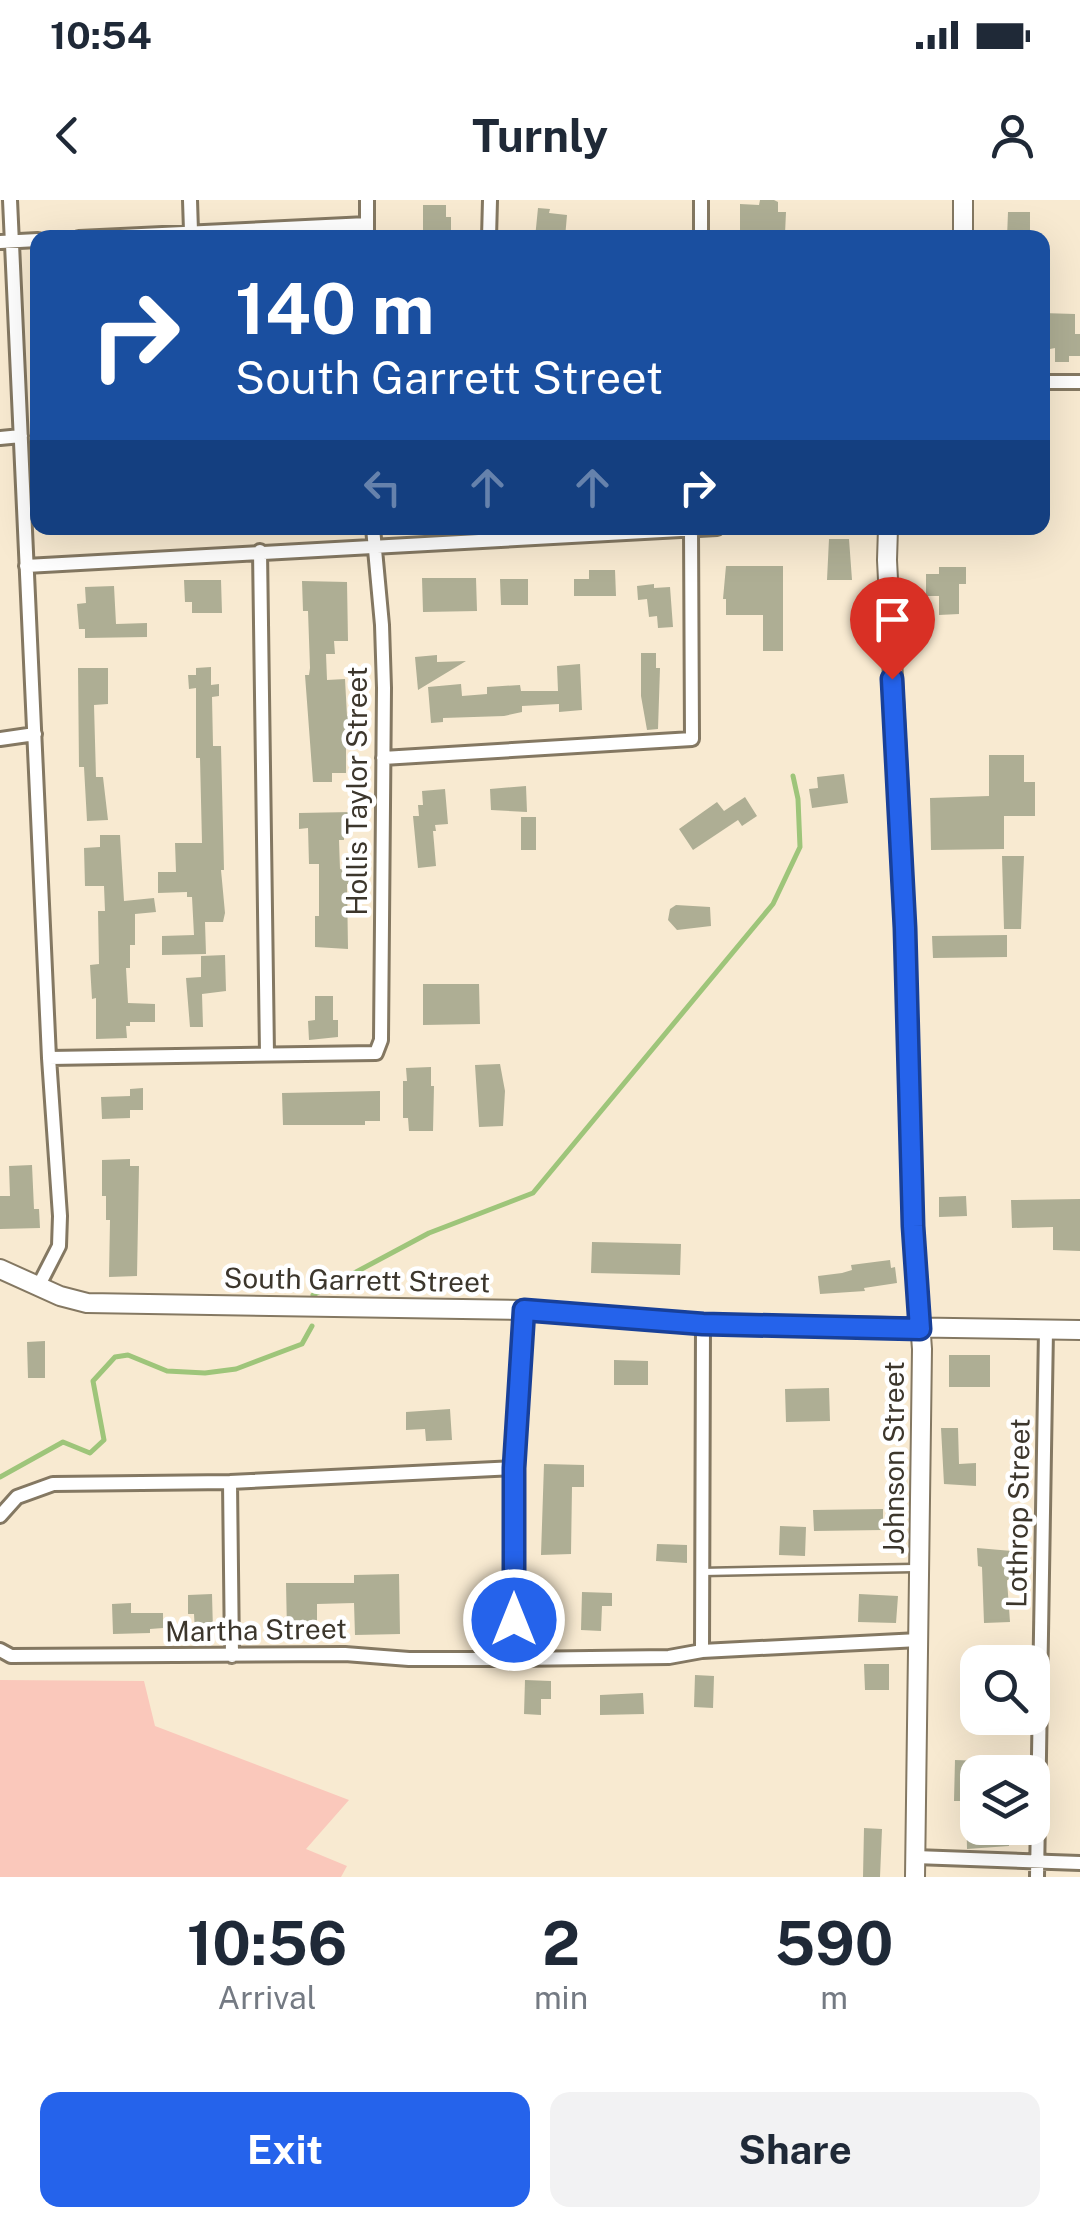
<!DOCTYPE html>
<style>
body{margin:0;font-family:"Public Sans",sans-serif;background:#f2f2f3;color:#1f2937;height:100vh;display:flex;flex-direction:column;font-size:38px;white-space:nowrap}
*{box-sizing:border-box;margin:0}
p{font-size:32px;color:#747a83}
.icon{flex:none;width:55px;height:55px;fill:none;stroke:currentColor;stroke-width:2;stroke-linecap:round;stroke-linejoin:round}
.map{position:relative;height:1677px;overflow:hidden}
.side{display:flex;flex-direction:column;background:#fff;flex:1}
.side>*{flex:none}
.guide{position:absolute;left:30px;top:30px;width:1020px;height:305px;border-radius:20px;box-shadow:0 10px 40px #0002;background:#1a4fa0;color:#fff;overflow:hidden}
.tools{position:absolute;left:960px;top:1445px;display:grid;gap:20px}
.tools a{display:grid;place-items:center;width:90px;height:90px;border-radius:20px;background:#fff;box-shadow:0 10px 40px #0002;font-size:50px}
.pin{position:absolute;display:grid;place-items:center;width:85px;height:85px;color:#fff;margin:-102px -42px;border-radius:50% 50% 50% 0;rotate:-45deg;box-shadow:0 0 10px #0007}
.pin .icon{rotate:45deg}
.me{position:absolute;width:110px;margin:-55px;rotate:0deg;stroke-linejoin:round;filter:drop-shadow(0 0 8px #0008)}
.turn{display:flex;align-items:center;gap:35px;height:210px;padding:0 40px;font-size:45px}
.turn .icon{width:130px;height:130px;stroke-width:2.5}
.turn b{display:block;font-size:70px;line-height:85px}
.lanes{display:flex;align-items:center;height:95px;padding:0 40px;background:#0003;justify-content:center;gap:50px;direction:ltr}
.lanes .off{opacity:.35}
.eta{display:flex;justify-content:space-evenly;align-items:center;height:170px;text-align:center}
.eta b{font-size:60px;font-weight:700;line-height:70px}
.action{display:flex;gap:20px;margin-top:auto;padding:20px 40px}
.action a{flex:1;height:115px;border-radius:20px;background:#2563eb;color:#fff;font-size:40px;font-weight:700;line-height:115px;text-align:center}
.action a+a{background:#f2f2f3;color:#1f2937}
.status{display:flex;justify-content:space-between;align-items:center;height:70px;padding:0 50px;background:#fff;direction:ltr}
.status svg{height:28px;fill:currentColor}
header{display:flex;justify-content:space-between;align-items:center;height:130px;padding:0 40px;background:#fff;font-size:45px;font-weight:700}
.map>svg:first-child{display:block}
.green{fill:#fac8bb}
.lines{fill:none;stroke-linecap:round;stroke-linejoin:round}
.stream{stroke:#9ec57a;stroke-width:5}
.building{fill:#aeae94}
.lane-casing{stroke:#847862;stroke-width:11}
.street-casing{stroke:#847862;stroke-width:18}
.secondary-casing{stroke:#847862;stroke-width:22}
.lane{stroke:#fff;stroke-width:6}
.street{stroke:#fff;stroke-width:12}
.secondary{stroke:#fff;stroke-width:18}
.route-casing{stroke:#184099;stroke-width:25}
.route{stroke:#2563eb;stroke-width:18}
.labels{text-anchor:middle;stroke-width:9;stroke-linejoin:round;paint-order:stroke}
.street-label{font-size:28px;fill:#3c362c;stroke:#fff}
</style>
<div class="status"><b>10:54</b><svg viewBox="0 0 49 12"><path d="M0 12V9h3v3zM5 12V6h3v6zM10 12V3h3v9zM15 12V0h3v12zM26 1h20v11H26zM47 4h2v5h-2z"/></svg></div>
<header><svg class="icon" aria-label="back" viewBox="0 0 24 24"><path d="M15 5l-7 7 7 7"/></svg>Turnly<svg class="icon" aria-label="person" viewBox="0 0 24 24"><circle cx="12" cy="8" r="4"/><path d="M4 21q1-7 8-7t8 7"/></svg></header>
<div class="map">
<svg width="1080" height="1677" viewBox="0 0 1080 1677">
<rect width="100%" height="100%" fill="#f8ead1"/>
<path class="green" d="M0,1480L144,1481L155,1526L349,1600L306,1649L347,1666L341,1677H0Z"/>
<g class="lines">
<path class="stream" d="M313,1095L429,1033L533,993L773,704L800,647L798,599L793,576
M0,1277L63,1242L90,1253L104,1240L93,1181L115,1157L128,1155L167,1171L205,1173L236,1169L302,1144L312,1126"/>
</g>
<path class="building" d="M760,0H774L778,2V12H786L785,34H776V38L740,35V4L759,5Z
M423,5H446V17H451V34H423Z
M538,8L550,9L549,13L567,15L565,38H535Z
M1008,12H1030V38H1007Z
M1042,113L1075,114V134H1080V156H1069V162H1055V148L1050,149L1049,130H1042Z
M829,339H849L852,380H827Z
M726,366H783V451H763V415H726V399H723Z
M939,367H966V384H959V414L939,415V396H926V374H939Z
M589,370H615L616,396H574V379H589Z
M422,378H476L477,411L423,412Z
M500,379H528V405H501Z
M184,380H221L222,413H192V402H185Z
M302,381L347,382L348,441H334L335,454H326L327,480L345,479L347,516H364V538L346,539V573H332V582H313L305,475H309L310,468L308,411H303Z
M654,384V388L670,387L673,427L658,428L657,416L649,417L647,399L638,400L637,386Z
M114,386L116,424L147,423V437L85,438V429H79L77,404L86,403L85,387Z
M641,453H656V468H660L658,529L647,530L641,496Z
M437,455V462L466,461L418,490L415,457Z
M580,464L582,510L559,512V504L522,506V512L504,516L443,518V522L431,523L428,487L461,484L462,496L487,494V487L520,485L521,491H558L557,466Z
M211,467V485L219,484V496L212,497L213,546H221L224,670H221L225,713L223,722H205L206,754L162,755V736L194,735L192,697H187V692L158,693V672H176L175,643H202L200,558H196V488L189,489L188,475H196V468Z
M78,468H108V504L94,505L96,577H103L108,620L87,621L84,567H79Z
M989,555H1024V582H1035V616H1004V649L931,650L930,598L989,596Z
M844,574L848,603L812,608L809,589L818,588L817,577Z
M526,586L527,612L491,610L490,589Z
M445,589L448,624L435,625L436,631H433L436,666L418,668L413,616H419L418,605H423L422,591Z
M745,597L757,616L742,626L738,620L693,650L679,629L717,602L724,611Z
M352,598H368V625H344V640H339L340,669L365,668V684H347L348,749L315,747V716H319V664H309L308,628L299,629V613L352,612Z
M521,617H536V650H521Z
M100,635H120L124,701L154,698L156,712L135,714V745H130V768H126L128,803L155,804V822H130V826H126L127,838L96,839V798L92,799L90,765L99,764L98,711H105L104,686H85L84,648L100,647Z
M1002,656H1024L1021,729H1004Z
M676,705L710,707L711,726L677,730L668,720L670,709Z
M1007,735V757L933,758L932,736Z
M225,755L226,791L202,794L203,827H190L186,778L201,777V756Z
M423,784H479L480,824L423,825Z
M315,796H333V820H338V837L309,840L308,821L315,820Z
M500,864L505,891L503,926L479,927L475,865Z
M431,867V886H434L433,931H409L408,918H403V881H407L406,868Z
M143,888V910H130V918L102,919L101,897L130,896V889Z
M380,891V921H365V925H283L282,893Z
M130,959V966H139L137,1076L109,1077L110,1020H106V996H102V960Z
M32,965L34,1009H39L40,1028L0,1029V996H10L9,966Z
M966,996L967,1016L939,1017V997Z
M1080,999V1051L1053,1050V1027L1012,1028L1011,1000Z
M592,1042L681,1044L680,1075L591,1073Z
M890,1060L891,1068L895,1067L897,1083L864,1088L865,1091L820,1094L818,1076L842,1073L852,1070L851,1065Z
M45,1141V1178H28L27,1142Z
M949,1155H990V1187H949Z
M614,1160L648,1161V1185H614Z
M829,1188L830,1221L786,1222L785,1189Z
M450,1209L452,1240L426,1241L425,1229L406,1230V1212Z
M941,1228H958L959,1264L976,1263V1286L944,1284Z
M544,1264L584,1265V1287H572L571,1354L541,1355Z
M883,1309V1330L814,1331L813,1310Z
M780,1326L806,1327L805,1356L779,1355Z
M657,1344L687,1345V1363L656,1361Z
M977,1348L1012,1351L1011,1380H1007L1010,1422L984,1423L982,1367L978,1366Z
M399,1374L400,1434L355,1435L354,1403L317,1404V1431H287L286,1383H354V1375Z
M582,1392L612,1393V1406H602L601,1431L581,1430Z
M212,1394L213,1431L195,1432L194,1414H188V1395Z
M859,1394L898,1396L896,1423L858,1422Z
M131,1403V1413H163V1428L150,1429V1433L113,1434L112,1404Z
M534,1414H548L549,1449H526L525,1431H535Z
M864,1464H889V1490H865Z
M695,1475L714,1476L713,1508L694,1507Z
M525,1480L551,1481V1499H541V1515L524,1514Z
M643,1493L644,1514L600,1515V1495Z
M955,1560L984,1561V1572H978V1628L1008,1629L1009,1646L967,1649L966,1601H954Z
M864,1628L882,1629L880,1677H863Z"/>
<g class="lines">
<defs>
<path id="lane" d="M702,1372L914,1368"/>
<path id="street" d="M10,0L49,858L60,1016L59,1046L39,1085
M190,0L191,31
M79,38L367,24
M367,38V0
M489,38L490,0
M701,38V0
M0,42L38,40
M1042,182H1080
M0,238L21,236
M260,351L267,854
M26,366L717,328
M0,539L35,534
M383,558L692,539L691,329
M49,858L376,853L381,840L384,488L382,425L373,328
M230,1282L232,1456
M0,1316L17,1297L53,1284L230,1282L514,1268
M0,1450L11,1456L345,1454L409,1459H513L669,1457L702,1451L919,1440
M702,1451L703,1124
M513,1459L514,1268L524,1110
M915,1657L1080,1663
M1037,1677L1046,1130"/>
<path id="secondary" d="M963,38V0
M888,328L887,360L904,695L913,1026L922,1149L915,1677
M0,1069L60,1096L87,1103L524,1110L703,1124L1080,1130"/>
</defs>
<use href="#lane" class="lane-casing"/>
<use href="#street" class="street-casing"/>
<use href="#secondary" class="secondary-casing"/>
<use href="#lane" class="lane"/>
<use href="#street" class="street"/>
<use href="#secondary" class="secondary"/>
</g>
<g class="lines">
<defs>
<path id="route" d="M514,1420V1268L524,1110L703,1124L920,1129L913,1026L905,728L892,479"/>
</defs>
<use href="#route" class="route-casing"/>
<use href="#route" class="route"/>
</g>
<g class="labels">
<g class="street-label">
<text transform="translate(357 591) rotate(-90)" y="10">Hollis Taylor Street</text>
<text transform="translate(357 1080) rotate(1)" y="10">South Garrett Street</text>
<text transform="translate(894 1258) rotate(-90)" y="10">Johnson Street</text>
<text transform="translate(1018 1313) rotate(-89)" y="10">Lothrop Street</text>
<text transform="translate(256 1430) rotate(-1)" y="10">Martha Street</text>
</g>
</g>
</svg>
<div class="tools">
<a><svg class="icon" aria-label="search" viewBox="0 0 24 24"><circle cx="10" cy="10" r="6"/><path d="M15 15l6 6"/></svg></a>
<a><svg class="icon" aria-label="layers" viewBox="0 0 24 24"><path d="M12 4l9 5-9 5-9-5zM3 14l9 5 9-5"/></svg></a>
</div>
<div class="pin" style="left:892px;top:479px;background:#d93025"><svg class="icon" aria-label="arrive" viewBox="0 0 24 24"><path d="M6 21V4h12l-3 4 3 4H6"/></svg></div>
<svg class="me" style="left:514px;top:1420px" viewBox="-20 -20 40 40"><circle r="17" fill="#2563eb" stroke="#fff" stroke-width="3"/><path d="M0-11L8 9 0 5-8 9z" fill="#fff"/></svg>
<div class="guide">
<div class="turn"><svg class="icon" aria-label="right" viewBox="0 0 24 24"><path d="M7 20v-9h11M14 6l5 5-5 5"/></svg><div><b>140 m</b>South Garrett Street</div></div>
<div class="lanes"><svg class="icon off" aria-label="left" viewBox="0 0 24 24"><path d="M17 20v-9H6M10 6l-5 5 5 5"/></svg><svg class="icon off" aria-label="ahead" viewBox="0 0 24 24"><path d="M12 20V5M6 11l6-6 6 6"/></svg><svg class="icon off" aria-label="ahead" viewBox="0 0 24 24"><path d="M12 20V5M6 11l6-6 6 6"/></svg><svg class="icon" aria-label="right" viewBox="0 0 24 24"><path d="M7 20v-9h11M14 6l5 5-5 5"/></svg></div>
</div>
</div>
<section class="side">
<div class="eta">
<div><b>10:56</b><p>Arrival</p></div>
<div><b>2</b><p>min</p></div>
<div><b>590</b><p>m</p></div>
</div>
<div class="action"><a>Exit</a><a>Share</a></div>
</section>
